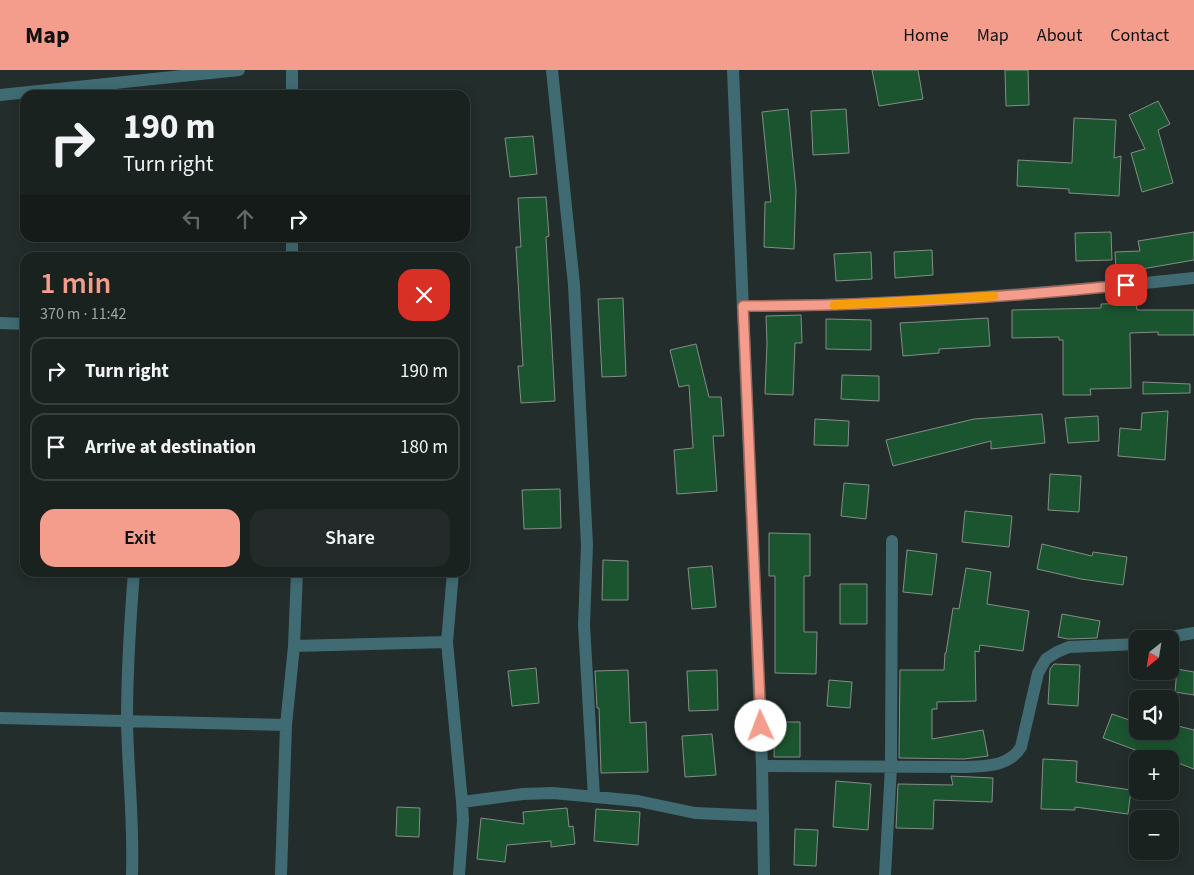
<!DOCTYPE html>
<meta charset="utf-8">
<style>
body{margin:0;font-family:"Source Sans 3",sans-serif;background:#232a29;color:#f1f3f6;height:100vh;display:flex;flex-direction:column;font-size:19px;white-space:nowrap}
*{box-sizing:border-box;margin:0}
p{font-size:16px;color:#9fa4a5}
.icon{flex:none;width:28px;height:28px;fill:none;stroke:currentColor;stroke-width:2;stroke-linecap:round;stroke-linejoin:round}
.map{position:relative;flex:1;overflow:hidden}
.drawer{position:absolute;left:20px;top:182px;width:450px;height:325px;display:flex;flex-direction:column;background:#1a2220;border-radius:15px;box-shadow:0 2px 12px #0003,0 0 0 1px #383f3e}
.drawer>*{flex:none}
.guide{position:absolute;left:20px;top:20px;width:450px;height:152px;border-radius:15px;box-shadow:0 2px 12px #0003,0 0 0 1px #383f3e;background:#1a2220;color:#f1f3f6;overflow:hidden}
.needle{width:32px;rotate:210deg}
.fabs{position:absolute;left:1129px;top:560px;display:grid;gap:10px}
.fabs a{display:grid;place-items:center;width:50px;height:50px;border-radius:10px;background:#1a2220;box-shadow:0 2px 12px #0003,0 0 0 1px #383f3e;font-size:25px}
.pin{position:absolute;display:grid;place-items:center;width:42px;height:42px;color:#fff;margin:-21px;border-radius:10px;box-shadow:0 2px 8px #0006}
.me{position:absolute;width:55px;margin:-28px;rotate:358deg;stroke-linejoin:round;filter:drop-shadow(0 0 4px #0008)}
.turn{display:flex;align-items:center;gap:18px;height:105px;padding:0 20px;font-size:22px}
.turn .icon{width:65px;height:65px;stroke-width:2.5}
.turn b{display:block;font-size:35px;line-height:42px}
.lanes{display:flex;align-items:center;height:48px;padding:0 20px;background:#0003;justify-content:center;gap:25px;direction:ltr}
.lanes .off{opacity:.35}
.round{display:grid;place-items:center;flex:none;width:52px;height:52px;border-radius:15px;background:#232a29}
.head{display:flex;align-items:center;justify-content:space-between;height:85px;padding:0 20px}
h1{font-size:30px;font-weight:600;line-height:38px;color:#f49d8c}
.cta{display:flex;gap:10px;margin-top:auto;padding:10px 20px}
.cta a{flex:1;height:58px;border-radius:15px;background:#f49d8c;color:#111;font-size:20px;font-weight:600;line-height:58px;text-align:center}
.cta a+a{background:#232a29;color:#f1f3f6}
ul{padding:0;list-style:none}
li{display:flex;align-items:center;gap:15px;height:68px;margin:0 10px 8px;padding:0 10px;border:2px solid #383f3e;border-radius:15px}
li div{flex:1}
li b{display:block;font-size:19px}
li em{font-style:normal}
header{display:flex;align-items:center;gap:30px;box-sizing:border-box;height:70px;padding:0 25px;background:#f49d8c;color:#111}
header strong{font-size:24px}
nav{display:flex;gap:28px;margin-inline-start:auto;font-size:18px}
.map>svg:first-child{display:block}
.building{fill:#1b5530;stroke:#848d86}
.lines{fill:none;stroke-linecap:round;stroke-linejoin:round}
.minor{stroke:#416b73;stroke-width:12}
.tertiary{stroke:#416b73;stroke-width:12}
.route-casing{stroke:#9f665b;stroke-width:12}
.route{stroke:#f49d8c;stroke-width:9}
.slow{stroke:#f59e0b;stroke-width:9}
</style>
<header>
<strong>Map</strong>
<nav><a>Home</a><a>Map</a><a>About</a><a>Contact</a></nav>
</header>
<div class="map">
<svg width="1194" height="805" viewBox="0 0 1194 805">
<rect width="100%" height="100%" fill="#232d2b"/>
<path class="building" d="M872,0H918L923,29L879,36Z
M1005,0H1028L1029,35L1006,36Z
M1158,31L1170,54L1158,60L1173,113L1142,122L1131,83L1145,79L1129,45Z
M788,39L796,120L794,179L764,177L765,132H771L762,42Z
M846,39L849,83L813,85L811,41Z
M1074,48L1116,50L1114,88L1121,86L1119,126L1069,123V119L1017,116L1018,90L1072,93Z
M533,66L537,104L510,107L505,68Z
M546,127L549,166L546,167L555,331L521,333L518,296H523L516,177H521L518,128Z
M1111,162L1112,190L1076,191L1075,163Z
M1194,162V190L1142,199L1116,200L1115,182L1140,181L1138,171Z
M932,180L933,205L895,208L894,182Z
M871,182L872,209L836,211L834,184Z
M623,228L626,306L602,307L598,229Z
M1136,233L1137,240H1194V265H1158V262L1130,263L1131,318L1090,319L1091,325H1063V270H1059V267L1012,268V240L1101,238V234Z
M801,245L802,273H795L793,325L765,324L767,273L766,246Z
M988,248L990,276L939,279V283L903,286L900,253Z
M826,249L871,250V280L826,279Z
M696,274L709,327H721L724,366H713L717,421L677,424L674,380L693,378L689,315L679,317L670,280Z
M842,305L879,306V331L841,329Z
M1143,312L1190,314V323L1143,324Z
M1168,341L1165,390L1118,386L1120,358L1141,360L1142,343Z
M1042,344L1045,373L991,379V371L893,396L886,370L974,349Z
M1098,346L1099,371L1068,373L1065,348Z
M815,349L849,351L848,376L814,375Z
M1050,404L1081,406L1079,442L1048,440Z
M844,413L869,415L866,449L841,446Z
M560,419L561,458L524,459L522,420Z
M965,441L1012,446L1009,477L962,472Z
M769,463L810,464V506H804V562H817L816,604L775,603V506H769Z
M1042,474L1092,486L1093,482L1127,487L1123,515L1081,509L1037,499Z
M907,480L937,484L932,525L903,522Z
M603,490L628,491V530H602Z
M712,496L716,537L692,539L688,498Z
M966,498L991,502L987,534L1029,541L1023,581L980,575L979,582L975,581L976,631L937,632V639H932V669L983,660L988,686L964,689L899,688L900,600H944L945,583H946L953,538L959,539Z
M840,514H867V554H840Z
M1062,544L1100,551L1097,568L1068,569L1058,567Z
M1054,594L1080,595L1078,636L1048,634L1050,599Z
M536,598L539,633L512,636L508,601Z
M1177,599L1194,602V625L1175,622Z
M628,600L630,653L646,652L648,702L601,703L599,638H597L595,601Z
M717,600L718,640L689,641L687,601Z
M829,610L852,612L850,638L827,636Z
M1112,644L1138,653V661H1170V654L1194,660V699L1170,690V689L1149,685L1103,668Z
M775,652H800V687H774Z
M712,664L716,705L685,707L682,666Z
M1043,689L1077,691L1076,712L1131,720L1128,744L1075,737V740L1041,739Z
M951,706L993,708L992,732L934,730L933,759L896,758L898,714L953,715Z
M836,711L871,714L868,760L833,757Z
M397,737L420,738L419,767L396,766Z
M567,738L569,757L573,756L575,774L551,777V771L507,775L505,792L477,789L481,748L524,754L523,742Z
M596,739L640,742L638,775L594,771Z
M795,759L818,760L816,796L794,795Z"/>
<g class="lines">
<path class="minor" d="M292,0V25
M552,0L574,215L587,475L584,555L594,727
M0,25L239,0
M292,168V188
M743,236C894,236 1044,224 1194,208
M0,253L25,254
M453,502L447,572L462,732L463,750L459,805
M1158,569L1194,563
M294,576L447,572
M0,648L286,655
M762,696L964,697C985,696 1009,697 1021,677L1038,603L1046,589L1057,582L1069,577L1138,574
M462,732L523,724L553,723L638,731L695,743L763,746
M132,805C134,754 128,703 127,652C127,602 130,552 134,502
M281,805L286,655L294,576L297,502
M885,805L891,697L892,471"/>
<path class="tertiary" d="M733,0L762,696L764,805"/>
</g>
<g class="lines">
<defs>
<path id="route" d="M761,656L743,236C871,236 999,228 1126,215"/>
</defs>
<use href="#route" class="route-casing"/>
<use href="#route" class="route"/>
<path class="slow" d="M834,235L994,226"/>
</g>
</svg>
<div class="fabs">
<a><svg class="needle" viewBox="-14 -14 28 28"><path d="M0-13l5 13h-10z" fill="#e53935"/><path d="M0 13l5-13h-10z" fill="#9fa4a5"/></svg></a>
<a><svg class="icon" aria-label="sound" viewBox="0 0 24 24"><path d="M4 9h4l5-4v14l-5-4H4zM17 9q2 3 0 6"/></svg></a>
<a>+</a>
<a>−</a>
</div>
<div class="pin" style="left:1126px;top:215px;background:#d93025"><svg class="icon" aria-label="arrive" viewBox="0 0 24 24"><path d="M6 21V4h12l-3 4 3 4H6"/></svg></div>
<svg class="me" style="left:761px;top:656px" viewBox="-20 -20 40 40"><circle r="19" fill="#fff"/><path d="M0-13L10 11 0 6-10 11z" fill="#f49d8c"/></svg>
<div class="guide">
<div class="turn"><svg class="icon" aria-label="right" viewBox="0 0 24 24"><path d="M7 20v-9h11M14 6l5 5-5 5"/></svg><div><b>190 m</b>Turn right</div></div>
<div class="lanes"><svg class="icon off" aria-label="left" viewBox="0 0 24 24"><path d="M17 20v-9H6M10 6l-5 5 5 5"/></svg><svg class="icon off" aria-label="ahead" viewBox="0 0 24 24"><path d="M12 20V5M6 11l6-6 6 6"/></svg><svg class="icon" aria-label="right" viewBox="0 0 24 24"><path d="M7 20v-9h11M14 6l5 5-5 5"/></svg></div>
</div>
<section class="drawer">
<div class="head"><div><h1>1 min</h1><p>370 m · 11:42</p></div><a class="round" style="background:#d93025;color:#fff"><svg class="icon" aria-label="close" viewBox="0 0 24 24"><path d="M6 6l12 12M18 6L6 18"/></svg></a></div>
<ul>
<li><svg class="icon" aria-label="right" viewBox="0 0 24 24"><path d="M7 20v-9h11M14 6l5 5-5 5"/></svg><div><b>Turn right</b></div><em>190 m</em></li>
<li><svg class="icon" aria-label="arrive" viewBox="0 0 24 24"><path d="M6 21V4h12l-3 4 3 4H6"/></svg><div><b>Arrive at destination</b></div><em>180 m</em></li>
</ul>
<div class="cta"><a>Exit</a><a>Share</a></div>
</section>
</div>
